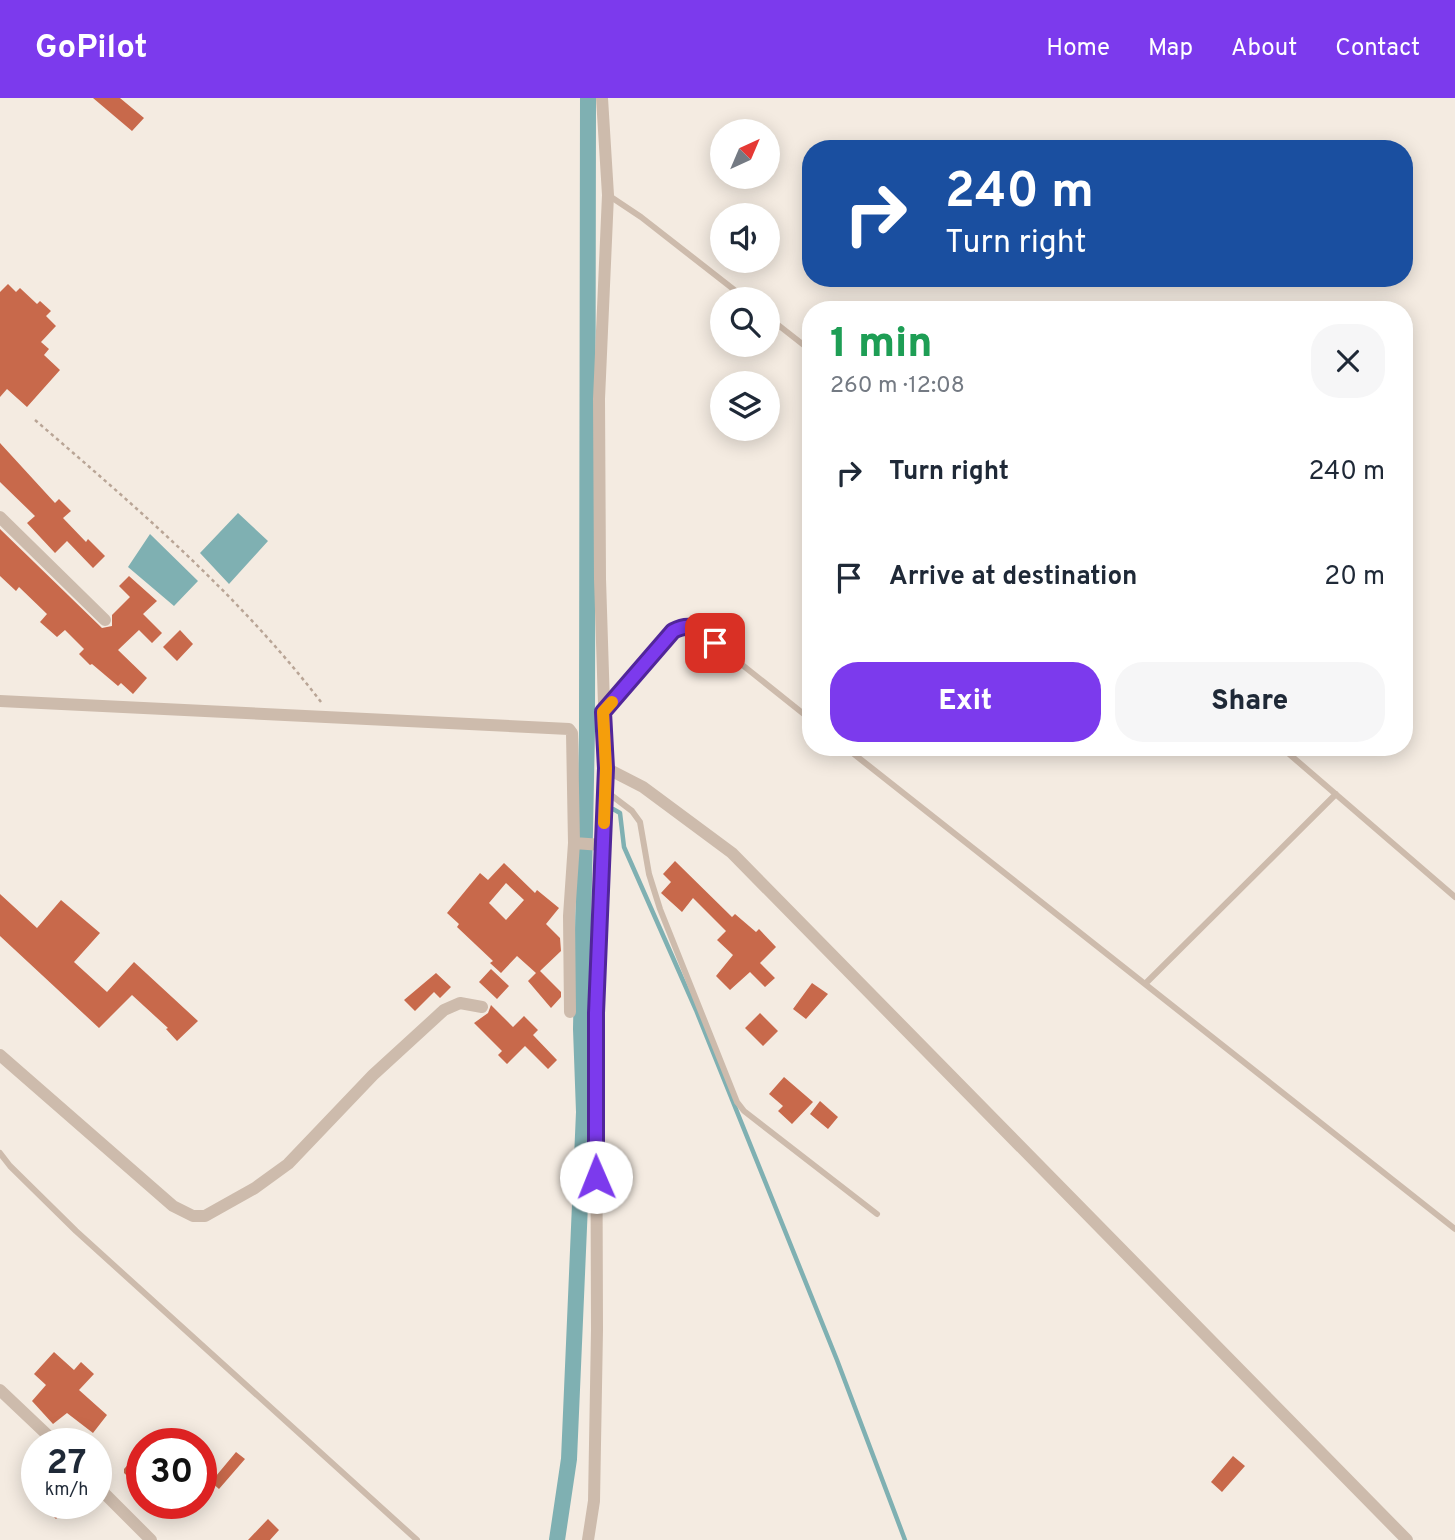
<!DOCTYPE html>
<meta charset="utf-8">
<style>
body{margin:0;font-family:Overpass,sans-serif;background:#f6f6f7;color:#1f2937;height:100vh;display:flex;flex-direction:column;font-size:26px;white-space:nowrap}
*{box-sizing:border-box;margin:0}
p{font-size:23px;color:#747a83}
.icon{flex:none;width:38px;height:38px;fill:none;stroke:currentColor;stroke-width:2;stroke-linecap:round;stroke-linejoin:round}
.map{position:relative;flex:1;overflow:hidden}
.side{position:absolute;left:802px;top:203px;width:611px;height:455px;display:flex;flex-direction:column;background:#fff;border-radius:28px;box-shadow:0 4px 18px #0003}
.side>*{flex:none}
.hud{position:absolute;left:802px;top:42px;width:611px;height:147px;border-radius:28px;box-shadow:0 4px 18px #0003;background:#1a4fa0;color:#fff;overflow:hidden}
.needle{width:46px;rotate:44deg}
.controls{position:absolute;left:710px;top:21px;display:grid;gap:14px}
.controls a{display:grid;place-items:center;width:70px;height:70px;border-radius:50%;background:#fff;box-shadow:0 4px 18px #0003;font-size:35px}
.speed{position:absolute;left:21px;top:1330px;display:flex;gap:14px;font-size:35px;font-weight:700;text-align:center}
.speed>*{display:grid;place-content:center;width:91px;height:91px;border-radius:50%;background:#fff;box-shadow:0 4px 18px #0003;line-height:1}
.speed small{font-size:18px;font-weight:400}
.speed .limit{border:10px solid #d22;background:#fff;color:#111}
.pin{position:absolute;display:grid;place-items:center;width:60px;height:60px;color:#fff;margin:-30px;border-radius:14px;box-shadow:0 4px 10px #0006}
.me{position:absolute;width:77px;margin:-38px;rotate:359deg;stroke-linejoin:round;filter:drop-shadow(0 0 5px #0008)}
.turn{display:flex;align-items:center;gap:24px;height:147px;padding:0 28px;font-size:32px}
.turn .icon{width:91px;height:91px;stroke-width:2.5}
.turn b{display:block;font-size:49px;line-height:60px}
.round{display:grid;place-items:center;flex:none;width:74px;height:74px;border-radius:28px;background:#f6f6f7}
.headline{display:flex;align-items:center;justify-content:space-between;height:119px;padding:0 28px}
h1{font-size:42px;font-weight:800;line-height:52px;color:#1e9e55}
.action{display:flex;gap:14px;margin-top:auto;padding:14px 28px}
.action a{flex:1;height:80px;border-radius:28px;background:#7c3aed;color:#fff;font-size:28px;font-weight:800;line-height:80px;text-align:center}
.action a+a{background:#f6f6f7;color:#1f2937}
ul{padding:0;list-style:none}
li{display:flex;align-items:center;gap:21px;height:105px;padding:0 28px}
li div{flex:1}
li b{display:block;font-size:26px}
li em{font-style:normal}
header{display:flex;align-items:center;gap:42px;box-sizing:border-box;height:98px;padding:0 35px;background:#7c3aed;color:#fff}
header strong{font-size:33px}
nav{display:flex;gap:38px;margin-inline-start:auto;font-size:24px}
.map>svg:first-child{display:block}
.water{fill:#7fb0b2}
.lines{fill:none;stroke-linecap:round;stroke-linejoin:round}
.stream{stroke:#7fb0b2;stroke-width:4.5}
.canal{stroke:#7fb0b2;stroke-width:16}
.building{fill:#c8694b;fill-rule:evenodd}
.path{stroke:#b9a596;stroke-width:2.5;stroke-dasharray:3.5 3.5;stroke-linecap:butt}
.lane{stroke:#cdbbac;stroke-width:6}
.street{stroke:#cdbbac;stroke-width:12}
.route-casing{stroke:#51269a;stroke-width:18}
.route{stroke:#7c3aed;stroke-width:12}
.slow{stroke:#f59e0b;stroke-width:12}
</style>
<header>
<strong>GoPilot</strong>
<nav><a>Home</a><a>Map</a><a>About</a><a>Contact</a></nav>
</header>
<div class="map">
<svg width="1455" height="1442" viewBox="0 0 1455 1442">
<rect width="100%" height="100%" fill="#f4ebe1"/>
<path class="water" d="M238,415L268,443L229,486L200,455Z
M150,436L198,483L174,508L128,469Z"/>
<g class="lines">
<path class="stream" d="M613,711L620,715L624,749L696,912L837,1262L905,1442"/>
<path class="canal" d="M557,1442L569,1361L584,1014L581,931L587,633L588,0"/>
</g>
<path class="building" d="M93,0H120L144,20L132,33Z
M8,186L16,194L20,190L37,206L40,203L51,213L46,218L56,228L41,244L49,251L44,257L60,272L27,309L7,291L0,299V194Z
M0,345L55,405L59,401L71,413L63,420L86,444L88,441L105,458L93,470L67,443L55,455L27,425L35,418L0,384Z
M0,431L102,530L112,528V517L130,499L119,488L129,478L157,503L143,516L162,535L152,545L139,532L118,552L147,580L133,596L121,585L118,588L92,566L90,567L79,556L84,551L65,532L57,539L40,524L47,516L19,489L16,493L0,478Z
M180,532L193,546L177,563L163,549Z
M675,763L732,819L735,816L756,834L759,831L776,849L760,865L775,880L765,889L750,874L730,892L716,878L733,857L717,842L726,833L693,800L682,814L661,795L671,784L663,776Z
M504,765L535,795L537,792L559,810L546,826L560,840L561,853L540,873L561,894V899L551,910L528,883L536,875L517,858L501,875L490,865L493,863L457,829L459,826L447,815L480,775L488,782ZM506,785L524,802L506,822L489,805Z
M0,796L37,830L61,802L100,835L74,864L107,894L134,864L198,923L177,943L166,931L168,930L132,897L99,930L0,838Z
M491,871L509,888L497,901L479,884Z
M436,875L451,889L440,900L434,894L415,913L404,902Z
M812,885L828,896L806,921L793,911Z
M491,907L513,929L524,918L538,932L533,937L557,962L548,971L525,948L507,966L498,957L502,953L474,925L488,915Z
M760,915L778,933L763,948L745,930Z
M784,979L813,1004L792,1026L778,1013L783,1008L769,996Z
M820,1003L838,1019L828,1031L810,1016Z
M54,1254L74,1272L81,1264L94,1276L79,1292L107,1317L93,1335L67,1315L53,1326L32,1303L46,1287L34,1276Z
M142,1351V1391L124,1375V1371Z
M236,1354L245,1361L219,1391L211,1384Z
M1233,1358L1245,1368L1222,1394L1211,1384Z
M40,1405H71L56,1421Z
M268,1421L279,1432L270,1442H248Z"/>
<g class="lines">
<path class="path" d="M35,322C136,409 239,497 321,604"/>
<path class="lane" d="M608,97L641,119L746,201
M768,219L810,252
M605,612L673,533L684,528L696,530L810,621
M845,649L1455,1131
M1281,649L1455,799
M607,694L632,713L640,724L649,776L660,811L737,1004L744,1013L877,1116
M1146,885L1336,696
M0,1055L10,1068L76,1133L417,1442"/>
<path class="street" d="M0,419L105,522
M0,603L569,631L572,635L574,745L569,818L570,914
M606,670L643,689L732,755L1407,1442
M574,745L602,747
M0,957L173,1108L193,1118H205L255,1090L288,1066L373,977L444,912L460,905L482,909
M0,1292L57,1346
M96,1387L151,1442
M588,1442L594,1403L597,1232L596,915L606,670L600,481L599,301L608,97L602,0"/>
</g>
<g class="lines">
<defs>
<path id="route" d="M596,1079V915L606,670L603,614L673,533C693,523 699,532 715,545"/>
</defs>
<use href="#route" class="route-casing"/>
<use href="#route" class="route"/>
<path class="slow" d="M604,725L606,670L603,614L612,604"/>
</g>
</svg>
<div class="controls">
<a><svg class="needle" viewBox="-14 -14 28 28"><path d="M0-13l5 13h-10z" fill="#e53935"/><path d="M0 13l5-13h-10z" fill="#747a83"/></svg></a>
<a><svg class="icon" aria-label="sound" viewBox="0 0 24 24"><path d="M4 9h4l5-4v14l-5-4H4zM17 9q2 3 0 6"/></svg></a>
<a><svg class="icon" aria-label="search" viewBox="0 0 24 24"><circle cx="10" cy="10" r="6"/><path d="M15 15l6 6"/></svg></a>
<a><svg class="icon" aria-label="layers" viewBox="0 0 24 24"><path d="M12 4l9 5-9 5-9-5zM3 14l9 5 9-5"/></svg></a>
</div>
<div class="speed"><div>27<small>km/h</small></div><div class="limit">30</div></div>
<div class="pin" style="left:715px;top:545px;background:#d93025"><svg class="icon" aria-label="arrive" viewBox="0 0 24 24"><path d="M6 21V4h12l-3 4 3 4H6"/></svg></div>
<svg class="me" style="left:596px;top:1079px" viewBox="-20 -20 40 40"><circle r="19" fill="#fff"/><path d="M0-13L10 11 0 6-10 11z" fill="#7c3aed"/></svg>
<div class="hud">
<div class="turn"><svg class="icon" aria-label="right" viewBox="0 0 24 24"><path d="M7 20v-9h11M14 6l5 5-5 5"/></svg><div><b>240 m</b>Turn right</div></div>
</div>
<section class="side">
<div class="headline"><div><h1>1 min</h1><p>260 m · 12:08</p></div><a class="round"><svg class="icon" aria-label="close" viewBox="0 0 24 24"><path d="M6 6l12 12M18 6L6 18"/></svg></a></div>
<ul>
<li><svg class="icon" aria-label="right" viewBox="0 0 24 24"><path d="M7 20v-9h11M14 6l5 5-5 5"/></svg><div><b>Turn right</b></div><em>240 m</em></li>
<li><svg class="icon" aria-label="arrive" viewBox="0 0 24 24"><path d="M6 21V4h12l-3 4 3 4H6"/></svg><div><b>Arrive at destination</b></div><em>20 m</em></li>
</ul>
<div class="action"><a>Exit</a><a>Share</a></div>
</section>
</div>
